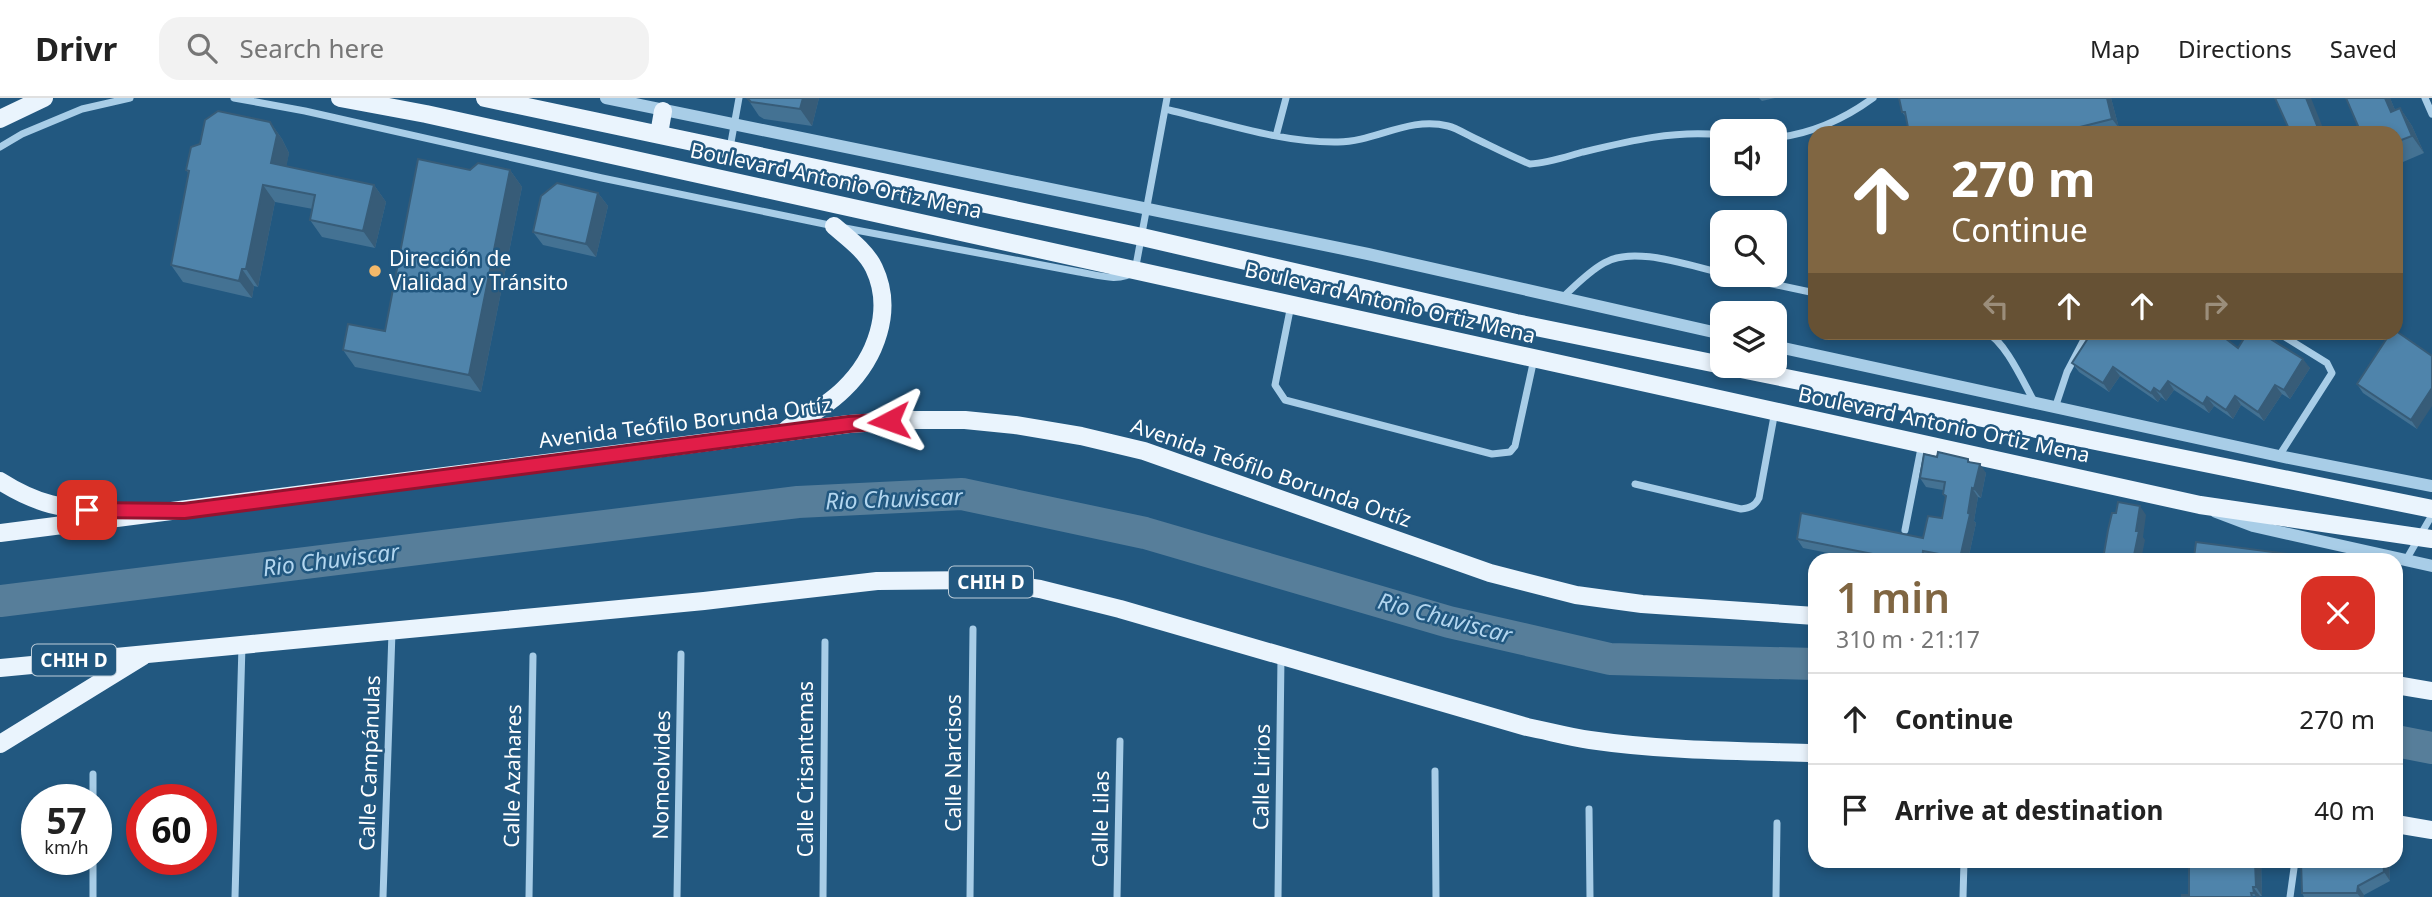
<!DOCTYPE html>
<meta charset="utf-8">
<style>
body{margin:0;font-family:"Noto Sans",sans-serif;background:#f2f2f2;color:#222;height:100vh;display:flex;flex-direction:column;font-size:26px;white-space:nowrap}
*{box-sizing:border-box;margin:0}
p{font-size:23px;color:#767676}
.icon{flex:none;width:38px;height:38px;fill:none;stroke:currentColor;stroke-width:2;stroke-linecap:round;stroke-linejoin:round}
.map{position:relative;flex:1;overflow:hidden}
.side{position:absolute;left:1808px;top:455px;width:595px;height:315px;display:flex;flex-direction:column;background:#fff;border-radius:21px;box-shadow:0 4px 10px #0003}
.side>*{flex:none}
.banner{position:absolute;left:1808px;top:28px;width:595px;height:214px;border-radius:21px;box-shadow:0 4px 10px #0003;background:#806642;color:#fff;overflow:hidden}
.fabs{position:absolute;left:1710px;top:21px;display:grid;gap:14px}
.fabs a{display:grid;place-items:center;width:77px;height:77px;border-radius:14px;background:#fff;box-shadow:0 4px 10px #0003;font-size:35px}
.speed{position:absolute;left:21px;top:686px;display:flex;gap:14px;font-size:35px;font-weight:700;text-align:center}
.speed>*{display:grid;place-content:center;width:91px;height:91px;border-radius:50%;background:#fff;box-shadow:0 4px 10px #0003;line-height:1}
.speed small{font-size:18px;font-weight:400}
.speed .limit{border:10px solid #d22;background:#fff;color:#111}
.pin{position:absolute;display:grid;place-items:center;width:60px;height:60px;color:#fff;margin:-30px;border-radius:14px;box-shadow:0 4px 10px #0006}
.me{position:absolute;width:77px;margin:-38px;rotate:266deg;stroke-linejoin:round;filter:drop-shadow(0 0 5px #0008)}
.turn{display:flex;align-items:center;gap:24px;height:147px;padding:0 28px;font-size:32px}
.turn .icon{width:91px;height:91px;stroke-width:2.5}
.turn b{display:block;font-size:49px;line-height:60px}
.lanes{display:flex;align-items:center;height:66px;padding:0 28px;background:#0003;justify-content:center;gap:35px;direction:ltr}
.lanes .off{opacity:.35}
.round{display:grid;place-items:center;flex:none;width:74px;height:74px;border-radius:21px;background:#f2f2f2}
.head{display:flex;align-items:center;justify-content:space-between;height:119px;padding:0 28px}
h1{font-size:42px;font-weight:600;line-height:52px;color:#806642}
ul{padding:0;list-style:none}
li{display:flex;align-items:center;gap:21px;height:91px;padding:0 28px;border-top:2px solid #e0e0e0}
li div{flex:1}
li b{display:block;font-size:26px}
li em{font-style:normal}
header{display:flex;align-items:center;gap:42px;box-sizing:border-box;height:98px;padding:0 35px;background:#fff;border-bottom:2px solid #e0e0e0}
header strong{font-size:33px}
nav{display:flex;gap:38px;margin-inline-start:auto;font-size:24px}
.search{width:490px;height:63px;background:#f2f2f2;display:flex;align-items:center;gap:18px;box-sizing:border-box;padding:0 24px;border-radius:21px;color:#767676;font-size:26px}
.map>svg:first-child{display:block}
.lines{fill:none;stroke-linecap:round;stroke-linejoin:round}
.river{stroke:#577e9a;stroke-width:32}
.minor{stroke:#a8cde7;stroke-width:7}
.tertiary{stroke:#a8cde7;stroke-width:12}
.primary{stroke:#eaf4fd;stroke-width:18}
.wall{fill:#447293}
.shaded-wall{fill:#375c78}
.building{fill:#4f84ab;stroke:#375c78;stroke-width:2}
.route-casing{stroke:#92132f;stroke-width:18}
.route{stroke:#e11d48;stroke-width:12}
.poi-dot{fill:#f3b96a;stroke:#225880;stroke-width:2.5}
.labels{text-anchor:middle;stroke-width:5;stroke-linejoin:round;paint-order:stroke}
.shield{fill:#225880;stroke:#bdcdd9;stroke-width:2}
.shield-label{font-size:19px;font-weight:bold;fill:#fff}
.street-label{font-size:21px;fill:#fff;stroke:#225880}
.poi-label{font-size:21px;fill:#fff;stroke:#225880;text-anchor:start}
.water-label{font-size:23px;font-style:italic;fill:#b3d6ef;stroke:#225880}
</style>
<header>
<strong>Drivr</strong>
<div class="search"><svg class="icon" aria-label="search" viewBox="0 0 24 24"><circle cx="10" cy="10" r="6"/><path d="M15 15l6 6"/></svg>Search here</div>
<nav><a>Map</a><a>Directions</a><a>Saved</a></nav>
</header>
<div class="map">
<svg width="2432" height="799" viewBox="0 0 2432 799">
<rect width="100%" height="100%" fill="#225880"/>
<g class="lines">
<path class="river" d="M0,503L798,404L962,396L1145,435L1449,524L1610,561L1815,566
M2396,643L2432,650"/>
<path class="minor" d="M234,0L305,13L602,80L834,128
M2425,0L2432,16
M1165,11C1221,24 1280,45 1338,44C1375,44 1409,18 1448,28C1456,30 1464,35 1472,39C1491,48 1510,58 1530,66C1548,65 1565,59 1583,54C1629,43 1674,32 1722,37
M1276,38L1286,0
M1774,40C1812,36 1843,22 1873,0
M0,49L22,36L82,11L130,0
M730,50L739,0
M845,130L1079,174C1097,177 1120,185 1135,173L1167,0
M1730,177L1815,195
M1562,200C1575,188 1588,174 1604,165C1633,147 1690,168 1722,175
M1291,207L1275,287L1285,302L1492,356L1510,354L1515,348L1534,261
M1986,234C2006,244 2024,286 2035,305
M2277,234L2327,265L2332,275L2279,358
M2055,310L2067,274L2088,234
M1635,386L1741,411C1750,410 1755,408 1759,400L1775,313
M1905,432L1922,345
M2406,462L2432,417
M1435,673L1436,799
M93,702V676
M1589,711L1590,799
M93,799V761
M235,799L242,547
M383,799L392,534
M529,799L533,558
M677,799L681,556
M823,799L825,544
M970,799L973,531
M1117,799L1120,643
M1278,799L1281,559
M1776,799L1777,725
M1963,799L1964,763
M2290,799L2295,763"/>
<path class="tertiary" d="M606,0L1368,156L1722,236
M1774,248L2279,358L2432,388
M2216,414L2253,428L2432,468"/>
<path class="primary" d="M340,0L426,16L2200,407L2432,441
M485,0L1142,139L1516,225L1722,267
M0,21L44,0
M659,36L663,13
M1726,268L2432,411
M787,331C806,319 828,307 844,291C876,260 894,212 874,170C866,153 848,140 834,128
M0,383C36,406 64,412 107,413
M0,435L849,326L910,322H965L1015,327L1081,338L1144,353L1490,475L1576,497L1642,506L1815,518
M0,570L704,503L877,483L980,482L1040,491L1120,511L1527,629C1548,633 1569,639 1590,642C1665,653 1740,653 1815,655
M2396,587L2432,593
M0,646L143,558
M2396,726L2432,732"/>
</g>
<path class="wall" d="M747,0H819L812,28L764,21L759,18Z
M1759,0H1775L1762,3Z
M2111,0L2119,30L2099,35H1909L1906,19L1902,14Z
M2390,0L2395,12L2400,10L2412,28L2424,55L2396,67V35L2358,28Z
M270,24L282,41L289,55L286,68L374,87L386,104L375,150L322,139L310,122L313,111L275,104L258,189L254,188L252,200L183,184L171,167L189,76L186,72Z
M470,72H510L522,89L481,294L355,269L343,252L385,233Z
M598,95L608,108L596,159L543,147L533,134Z
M2199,239L2238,250L2273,241L2310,270L2290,301L2282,296L2264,323L2241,307L2233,321L2214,308L2209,315L2174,292L2166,303L2161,299L2158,304L2120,278L2109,294L2079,274L2072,265Z
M2432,258L2417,331L2363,295L2357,286Z
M1937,359L1968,361L1970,364L1986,375L1981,400L1978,399L1974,423L1976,425L1968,462H1864L1803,450L1797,441L1923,440L1942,420L1946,400L1943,396V392L1926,389L1920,380Z
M2194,459H2312L2314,462H2197Z
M2261,763L2262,798L2182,799L2189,797L2196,769Z
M2301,763H2389L2390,783L2364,797V799H2304L2302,795Z"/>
<path class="shaded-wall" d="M803,0H819L812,28L800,11Z
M2107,0H2111L2119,30L2112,21Z
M2306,0H2311L2325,35H2320Z
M2385,0H2390L2403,31L2391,14Z
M2400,10L2412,28L2424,55L2412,38Z
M270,24L282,41L289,55L284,82L271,65Z
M510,72L522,89L481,294L469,277Z
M263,87L275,104L258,189L246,171Z
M374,87L386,104L375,150L363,133Z
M598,95L608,108L596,159L586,146Z
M242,171L254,188L252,200L239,183Z
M2266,234H2269L2273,241L2271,246L2264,237Z
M2303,261L2310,270L2290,301L2284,292Z
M2113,269L2120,278L2109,294L2103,285Z
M2168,283L2174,292L2166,303L2160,294Z
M2275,287L2282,296L2264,323L2258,314Z
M2154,290L2161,299L2158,304L2151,295Z
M2432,290V308L2417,331L2411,322Z
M2235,298L2241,307L2233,321L2226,312Z
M2207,299L2214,308L2209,315L2203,306Z
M1980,366L1986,375L1981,400L1974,391Z
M1972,390L1978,399L1974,423L1976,425L1968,462H1961L1960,460Z
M2140,408L2146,417L2143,439L2145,442L2141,462H2133Z
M1923,453L1929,462H1922Z
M2255,763H2261L2262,798L2256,789Z
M2383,763H2389L2390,783L2384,774Z
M2358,788L2364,797V799H2360L2357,795Z
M2253,789L2260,798V799H2256L2254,795Z"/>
<path class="building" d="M747,0H803L800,11L751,4Z
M1899,0H2107L2112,21L2056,35H2035L2034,32L2019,35H1909L1905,14H1902Z
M2275,0H2306L2320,35H2279L2289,31Z
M2346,0H2385L2391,14L2400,10L2412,38L2396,44V35H2342L2358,28Z
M218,13L270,24L277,37L271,65L374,87L363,133L310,122L315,97L263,87L246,171H242L239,183L171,167L189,73L186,72L191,49L200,46L205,22Z
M418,61L470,72L478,65L510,72L469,277L343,252L348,226L385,233Z
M557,85L598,95L586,146L533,134L541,98Z
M2396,233L2432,258V290L2411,322L2357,286L2391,234H2396Z
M2092,234H2192L2199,239L2202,234H2217L2238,250L2248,234H2266L2264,237L2303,261L2284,292L2275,287L2258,314L2235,298L2226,312L2207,299L2203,306L2168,283L2160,294L2154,290L2151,295L2113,269L2103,285L2072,265Z
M1938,354L1968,361V364L1980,366L1974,391L1972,390L1968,415L1970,416L1960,460L1923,453L1922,462H1903L1797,441L1801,415L1923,440L1928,418L1942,420L1946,398L1943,396L1945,384L1920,380L1924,356L1937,359Z
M2118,404L2140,408L2136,433H2139L2133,462H2118L2108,460L2104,455L2108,432L2112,415H2116Z
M2196,444L2312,459L2311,462H2217L2194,459Z
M2196,763H2255L2256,789H2253L2254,795H2251L2252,799H2182V797H2189V769H2196Z
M2301,763H2383L2384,774L2358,788L2357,795H2302Z"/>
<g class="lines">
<defs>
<path id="route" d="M87,412L184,413L849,326L889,323"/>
</defs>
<use href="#route" class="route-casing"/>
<use href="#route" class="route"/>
</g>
<circle class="poi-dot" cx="375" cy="173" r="7"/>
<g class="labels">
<g class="shield">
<rect x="949" y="468.5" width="84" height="31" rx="5"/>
<rect x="32" y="546.5" width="84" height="31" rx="5"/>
</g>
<g class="shield-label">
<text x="991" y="491">CHIH D</text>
<text x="74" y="569">CHIH D</text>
</g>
<g class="street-label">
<text transform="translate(836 83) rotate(12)" y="7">Boulevard Antonio Ortiz Mena</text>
<text transform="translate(1390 205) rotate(13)" y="7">Boulevard Antonio Ortiz Mena</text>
<text transform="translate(685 325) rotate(-7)" y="7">Avenida Teófilo Borunda Ortíz</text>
<text transform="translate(1944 327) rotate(12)" y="7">Boulevard Antonio Ortiz Mena</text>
<text transform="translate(1271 375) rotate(19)" y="7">Avenida Teófilo Borunda Ortíz</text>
<text transform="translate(370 665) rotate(-88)" y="7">Calle Campánulas</text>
<text transform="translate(954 665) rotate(-90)" y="7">Calle Narcisos</text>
<text transform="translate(806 671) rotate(-90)" y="7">Calle Crisantemas</text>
<text transform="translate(662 677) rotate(-89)" y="7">Nomeolvides</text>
<text transform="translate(513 678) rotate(-89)" y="7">Calle Azahares</text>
<text transform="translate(1262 679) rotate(-89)" y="7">Calle Lirios</text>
<text transform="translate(1101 721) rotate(-89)" y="7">Calle Lilas</text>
</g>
<g class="poi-label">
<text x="389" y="168">Dirección de<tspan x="389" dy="24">Vialidad y Tránsito</tspan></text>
</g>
<g class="water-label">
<text transform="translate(894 401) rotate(-2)" y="8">Rio Chuviscar</text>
<text transform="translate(331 462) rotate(-7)" y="8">Rio Chuviscar</text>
<text transform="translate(1445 520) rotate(15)" y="8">Rio Chuviscar</text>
</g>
</g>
</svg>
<div class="fabs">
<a><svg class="icon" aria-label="sound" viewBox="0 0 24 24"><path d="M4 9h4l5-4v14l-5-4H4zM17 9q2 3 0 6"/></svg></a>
<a><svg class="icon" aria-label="search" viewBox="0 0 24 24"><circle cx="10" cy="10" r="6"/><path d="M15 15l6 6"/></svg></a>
<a><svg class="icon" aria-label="layers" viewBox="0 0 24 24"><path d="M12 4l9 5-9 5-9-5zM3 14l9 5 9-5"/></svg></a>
</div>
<div class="speed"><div>57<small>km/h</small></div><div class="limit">60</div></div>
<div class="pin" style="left:87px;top:412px;background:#d93025"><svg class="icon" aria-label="arrive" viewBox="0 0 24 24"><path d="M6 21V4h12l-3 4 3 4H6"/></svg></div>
<svg class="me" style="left:889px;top:323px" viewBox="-20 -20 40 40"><path d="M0-17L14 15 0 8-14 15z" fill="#e11d48" stroke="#fff" stroke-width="4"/></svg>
<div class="banner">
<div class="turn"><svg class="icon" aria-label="ahead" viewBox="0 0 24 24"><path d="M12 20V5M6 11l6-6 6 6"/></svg><div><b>270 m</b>Continue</div></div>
<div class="lanes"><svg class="icon off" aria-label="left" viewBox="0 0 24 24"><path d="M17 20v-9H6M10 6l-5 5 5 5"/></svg><svg class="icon" aria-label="ahead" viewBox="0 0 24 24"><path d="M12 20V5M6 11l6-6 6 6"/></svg><svg class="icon" aria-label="ahead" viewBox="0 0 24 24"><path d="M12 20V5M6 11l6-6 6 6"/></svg><svg class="icon off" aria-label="right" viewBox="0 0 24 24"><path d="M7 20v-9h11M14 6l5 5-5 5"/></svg></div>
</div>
<section class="side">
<div class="head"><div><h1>1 min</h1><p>310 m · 21:17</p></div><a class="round" style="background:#d93025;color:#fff"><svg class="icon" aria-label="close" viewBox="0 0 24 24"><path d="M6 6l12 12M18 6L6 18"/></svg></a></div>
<ul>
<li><svg class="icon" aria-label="ahead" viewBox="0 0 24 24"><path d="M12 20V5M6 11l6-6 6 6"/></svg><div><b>Continue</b></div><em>270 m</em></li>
<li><svg class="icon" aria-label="arrive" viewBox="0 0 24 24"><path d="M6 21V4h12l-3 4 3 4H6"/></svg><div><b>Arrive at destination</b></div><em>40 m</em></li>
</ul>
</section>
</div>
